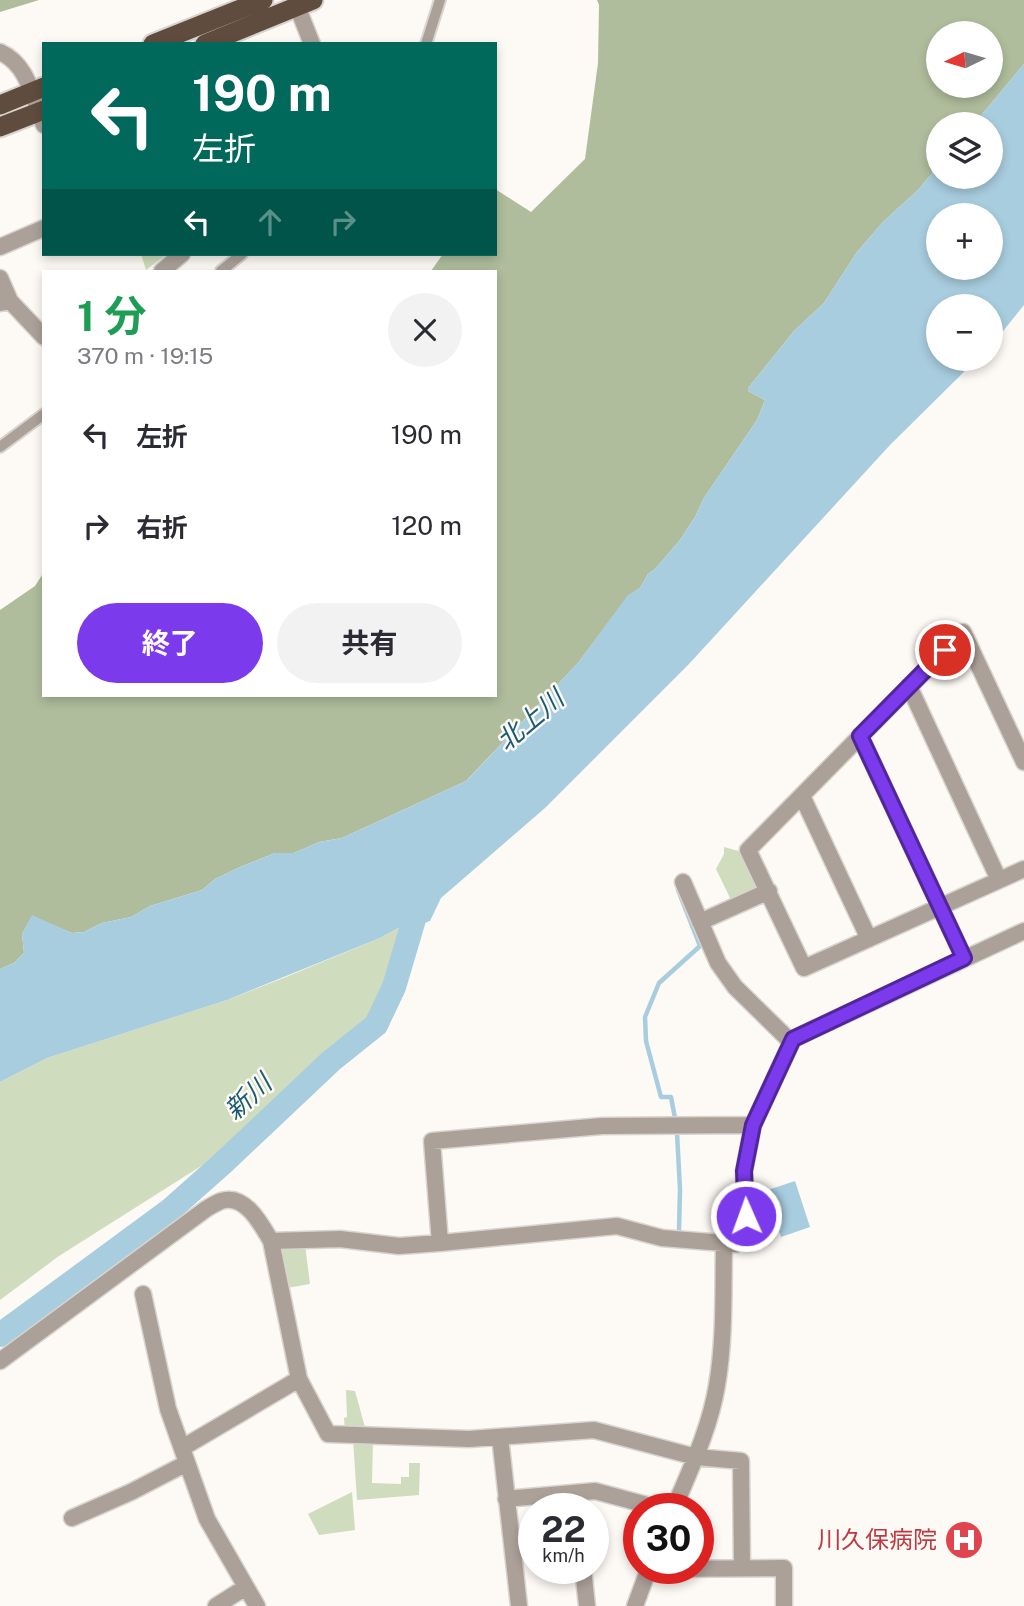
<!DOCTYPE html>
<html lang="ja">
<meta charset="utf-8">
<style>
body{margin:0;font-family:"Public Sans","Noto Sans JP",sans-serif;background:#f2f2f3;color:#2b2b33;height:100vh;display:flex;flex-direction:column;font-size:26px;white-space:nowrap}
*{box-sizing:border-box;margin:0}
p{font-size:23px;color:#7c7c81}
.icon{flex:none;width:38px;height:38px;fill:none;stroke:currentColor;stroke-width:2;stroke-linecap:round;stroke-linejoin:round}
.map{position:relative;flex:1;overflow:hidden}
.drawer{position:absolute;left:42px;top:270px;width:455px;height:427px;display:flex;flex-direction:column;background:#fff;border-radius:0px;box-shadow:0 4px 10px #0003}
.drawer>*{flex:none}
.banner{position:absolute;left:42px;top:42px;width:455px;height:214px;border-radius:0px;box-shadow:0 4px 10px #0003;background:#00695c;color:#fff;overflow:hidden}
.needle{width:46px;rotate:265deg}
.controls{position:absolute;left:926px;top:21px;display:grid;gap:14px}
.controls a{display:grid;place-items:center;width:77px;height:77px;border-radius:50%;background:#fff;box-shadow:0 4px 10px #0003;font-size:35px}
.speed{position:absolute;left:518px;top:1493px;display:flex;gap:14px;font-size:35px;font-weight:700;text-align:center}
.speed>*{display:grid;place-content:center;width:91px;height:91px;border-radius:50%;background:#fff;box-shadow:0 4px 10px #0003;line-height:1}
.speed small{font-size:18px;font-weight:400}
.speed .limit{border:10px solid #d22;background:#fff;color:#111}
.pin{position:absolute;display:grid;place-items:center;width:60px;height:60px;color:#fff;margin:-30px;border:4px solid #fff;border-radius:50%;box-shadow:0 2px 7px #0007}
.me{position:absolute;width:77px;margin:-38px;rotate:358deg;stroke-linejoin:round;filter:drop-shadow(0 0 5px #0008)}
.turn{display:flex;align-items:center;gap:24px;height:147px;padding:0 35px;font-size:32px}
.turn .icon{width:91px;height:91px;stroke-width:2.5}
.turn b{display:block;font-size:49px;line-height:60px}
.lanes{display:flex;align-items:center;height:66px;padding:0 35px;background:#0003;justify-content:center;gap:35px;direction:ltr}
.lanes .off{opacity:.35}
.round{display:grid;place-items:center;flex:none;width:74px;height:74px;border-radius:37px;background:#f2f2f3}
.headline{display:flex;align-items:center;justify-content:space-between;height:119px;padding:0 35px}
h1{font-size:42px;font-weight:700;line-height:52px;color:#1e9e55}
.button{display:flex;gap:14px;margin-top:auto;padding:14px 35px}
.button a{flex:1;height:80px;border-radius:42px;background:#7c3aed;color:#fff;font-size:28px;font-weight:700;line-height:80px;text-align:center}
.button a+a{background:#f2f2f3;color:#2b2b33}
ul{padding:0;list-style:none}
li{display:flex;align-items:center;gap:21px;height:91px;padding:0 35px}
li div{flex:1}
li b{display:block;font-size:26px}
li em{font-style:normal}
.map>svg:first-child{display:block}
.green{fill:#cfdcbd}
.forest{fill:#afbd9c;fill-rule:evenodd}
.water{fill:#a8cddf;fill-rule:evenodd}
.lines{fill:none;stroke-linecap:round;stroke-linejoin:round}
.stream{stroke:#a8cddf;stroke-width:4.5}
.river{stroke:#a8cddf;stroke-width:24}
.pedestrian-casing{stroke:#d9d4cf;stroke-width:14}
.minor-casing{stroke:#d9d4cf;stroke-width:19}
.trunk-casing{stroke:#d9d4cf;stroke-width:23}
.pedestrian{stroke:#aca199;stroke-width:10}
.minor{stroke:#aca199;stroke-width:16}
.trunk{stroke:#604c3e;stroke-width:19}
.route-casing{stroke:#51269a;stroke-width:18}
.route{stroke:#7c3aed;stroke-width:12}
.labels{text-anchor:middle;stroke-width:5;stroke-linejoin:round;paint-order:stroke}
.health-label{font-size:24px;fill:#be3a42;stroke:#fdf9f4;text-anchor:end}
.water-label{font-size:26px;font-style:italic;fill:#185b75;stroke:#fdf9f4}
</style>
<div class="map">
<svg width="1024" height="1606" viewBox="0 0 1024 1606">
<rect width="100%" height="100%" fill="#fdf9f4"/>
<path class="green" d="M141,254H167L146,270Z
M724,847L742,852L758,883L757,890L732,902L716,869L724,854Z
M398,928L404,931L389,974L369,1016L209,1161L59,1256L0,1300V1082L47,1058L227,1000L286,977L380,938Z
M305,1245L310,1284L287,1288L281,1250L283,1246Z
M346,1390L355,1391L366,1431L345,1430L344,1418L347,1417Z
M353,1439L373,1440L372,1483L401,1484V1477H409V1463H420L419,1495L357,1500Z
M352,1492L355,1530L319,1535L308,1514Z"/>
<path class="forest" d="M0,0H39L0,12Z
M597,0H1024V64L974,124H938V166L918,190L883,222L857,252L824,303L794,331L748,388V391L765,400L757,420L704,498L695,517L680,540L655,569L648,574L640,588L628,596L578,663L466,781L342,838L319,842L294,853H275L240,867L215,879L202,890L150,906L131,917L102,923L84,932L72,933L32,916L22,934L24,953L14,963L0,969V610L35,586L44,572V695H495V271H431L443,254H495V189L531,212L585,159L598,63L599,5ZM938,33H990V86H938Z"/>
<path class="water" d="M1024,64V305L991,346L990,306H938V359H977L890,445L689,664L545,808L441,898L430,921L404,931L398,928L380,938L227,1000L47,1058L0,1082V969L14,963L24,953L22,934L32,915L72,933L84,932L102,923L131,917L150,906L202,890L215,879L240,867L275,853H294L319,842L342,838L466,781L471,776L578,663L628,595L640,588L648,574L655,569L680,540L695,517L704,498L757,420L765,400L748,391V388L794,331L824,303L857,252L883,222L918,190L938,166V177H990V124H974ZM938,215H990V268H938Z
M795,1181L810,1227L781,1237L765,1191Z"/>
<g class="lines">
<path class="stream" d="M675,1118L671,1097H661L646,1041L645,1017L659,983L700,946L678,890
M677,1133L680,1189L679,1231"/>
<path class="river" d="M0,1335L170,1210L223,1163L331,1061L376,1025L394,987L420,899"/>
<defs>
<path id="pedestrian" d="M426,44L440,0
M221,271L242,254
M0,447L44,414"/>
<path id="minor" d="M297,6L312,44
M0,52C29,65 32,98 44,125
M0,247L44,228
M162,271L182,254
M0,278L10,301L0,303
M10,301L44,337
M909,686L999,880
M860,736L964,958
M1024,762L963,632L748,850L804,968L1024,869
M802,796L869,939
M683,882L718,963L735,987L787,1038L793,1039
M700,922L769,891
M440,1243L617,1226L662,1238L735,1244L746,1239L744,1171L753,1125
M143,1294L168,1409L207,1519L257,1606
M0,1361L206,1209C211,1206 216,1203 221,1201C245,1193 261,1224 271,1241
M299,1379L328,1434L469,1439L594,1430L696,1457L741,1461L742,1568
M500,1437L519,1606
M182,1448L299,1379L271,1241L340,1239L399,1246L440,1243L432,1141L602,1126L753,1125L793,1039L1024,931
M506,1499L595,1491L658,1508
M674,1508C691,1468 710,1428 717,1385C725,1338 723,1291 724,1244
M72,1518L131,1492L187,1463
M583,1568L587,1606
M649,1569L784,1568V1606
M216,1606L246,1587
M635,1606L649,1568"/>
<path id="trunk" d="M153,44L263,0
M205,44L313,0
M0,105L44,87
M0,127L44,110"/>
</defs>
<use href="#pedestrian" class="pedestrian-casing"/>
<use href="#minor" class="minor-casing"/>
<use href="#trunk" class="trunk-casing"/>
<use href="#pedestrian" class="pedestrian"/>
<use href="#minor" class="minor"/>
<use href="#trunk" class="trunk"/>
</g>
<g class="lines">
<defs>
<path id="route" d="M746,1216L744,1171L753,1125L793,1039L964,958L860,736L945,650"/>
</defs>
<use href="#route" class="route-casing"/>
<use href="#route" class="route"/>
</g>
<defs>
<symbol id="hospital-disc" viewBox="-11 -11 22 22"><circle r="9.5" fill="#e0444e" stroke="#fdf9f4"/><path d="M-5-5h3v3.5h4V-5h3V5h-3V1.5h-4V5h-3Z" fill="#fff"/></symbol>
</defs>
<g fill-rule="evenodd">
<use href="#hospital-disc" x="942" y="1518" width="44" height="44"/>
</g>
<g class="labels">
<g class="health-label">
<text x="937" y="1548">川久保病院</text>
</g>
<g class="water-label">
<text transform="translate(530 720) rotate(-40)" y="9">北上川</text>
<text transform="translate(248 1097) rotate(-43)" y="9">新川</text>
</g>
</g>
</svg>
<div class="controls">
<a><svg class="needle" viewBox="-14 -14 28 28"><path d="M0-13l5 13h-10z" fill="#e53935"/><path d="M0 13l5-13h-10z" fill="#7c7c81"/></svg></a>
<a><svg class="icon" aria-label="layers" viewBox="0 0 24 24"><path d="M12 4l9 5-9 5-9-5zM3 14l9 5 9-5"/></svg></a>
<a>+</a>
<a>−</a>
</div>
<div class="speed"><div>22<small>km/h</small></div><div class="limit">30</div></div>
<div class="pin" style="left:945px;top:650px;background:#d93025"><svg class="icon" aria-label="arrive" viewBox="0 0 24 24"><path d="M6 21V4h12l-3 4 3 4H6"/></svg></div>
<svg class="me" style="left:746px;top:1216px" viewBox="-20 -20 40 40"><circle r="17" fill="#7c3aed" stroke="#fff" stroke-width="3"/><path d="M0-11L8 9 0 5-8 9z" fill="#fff"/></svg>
<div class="banner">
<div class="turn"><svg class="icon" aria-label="left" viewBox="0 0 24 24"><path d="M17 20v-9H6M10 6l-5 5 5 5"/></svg><div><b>190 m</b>左折</div></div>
<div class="lanes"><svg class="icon" aria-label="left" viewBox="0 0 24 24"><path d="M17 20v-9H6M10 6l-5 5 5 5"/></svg><svg class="icon off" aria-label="ahead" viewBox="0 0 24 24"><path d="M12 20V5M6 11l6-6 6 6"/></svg><svg class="icon off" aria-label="right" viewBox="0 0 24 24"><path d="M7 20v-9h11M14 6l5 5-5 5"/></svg></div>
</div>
<section class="drawer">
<div class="headline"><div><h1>1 分</h1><p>370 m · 19:15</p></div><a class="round"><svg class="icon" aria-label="close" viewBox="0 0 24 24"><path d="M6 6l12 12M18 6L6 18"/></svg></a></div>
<ul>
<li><svg class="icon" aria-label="left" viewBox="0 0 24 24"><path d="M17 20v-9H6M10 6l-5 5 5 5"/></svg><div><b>左折</b></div><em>190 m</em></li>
<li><svg class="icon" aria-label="right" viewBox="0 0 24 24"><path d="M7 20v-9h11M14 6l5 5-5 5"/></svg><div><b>右折</b></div><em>120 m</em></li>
</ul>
<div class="button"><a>終了</a><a>共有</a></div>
</section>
</div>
